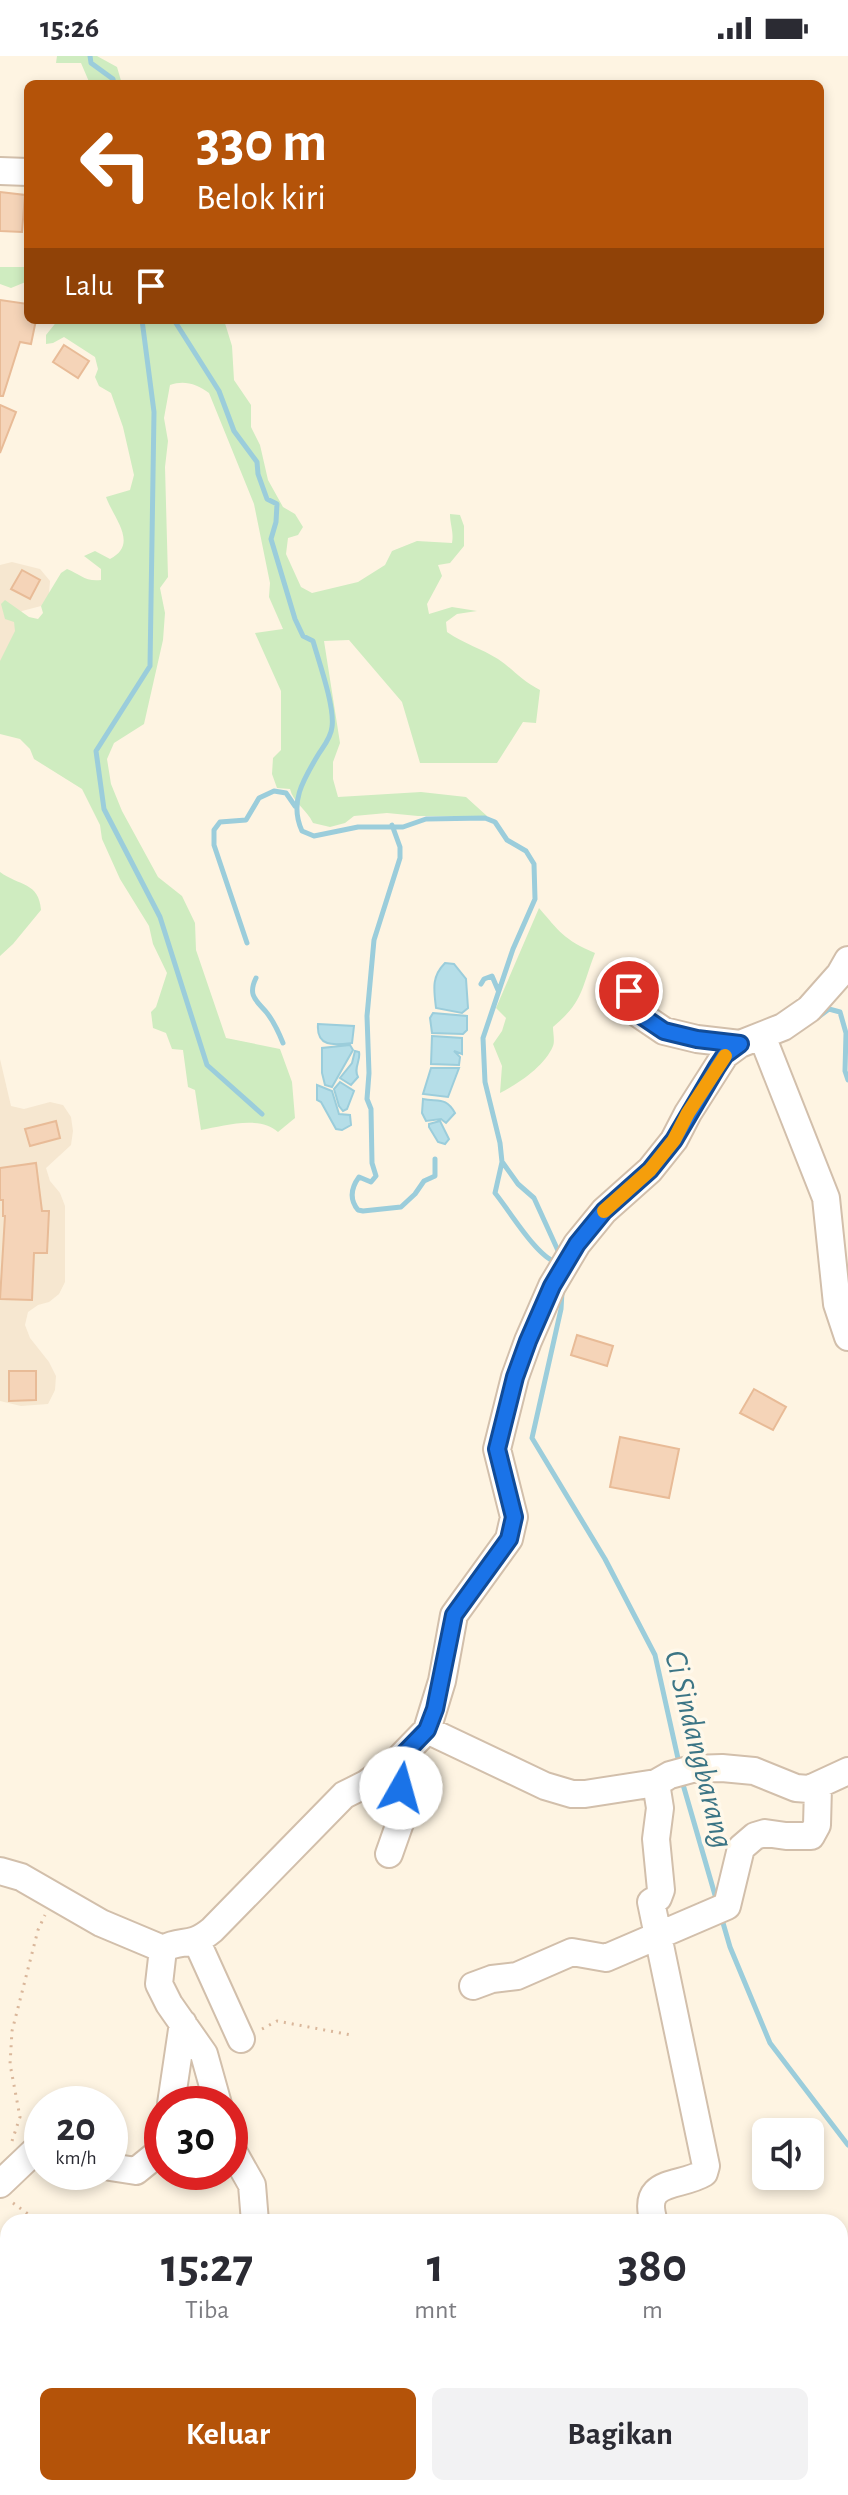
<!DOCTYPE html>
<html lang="id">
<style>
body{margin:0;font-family:"Alegreya Sans",sans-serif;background:#f2f2f3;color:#2b2b33;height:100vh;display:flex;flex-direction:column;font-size:30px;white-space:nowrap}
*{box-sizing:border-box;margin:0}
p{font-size:26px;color:#7c7c81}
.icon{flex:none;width:44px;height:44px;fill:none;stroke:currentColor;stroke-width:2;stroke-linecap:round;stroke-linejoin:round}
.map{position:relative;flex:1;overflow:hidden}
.details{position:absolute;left:0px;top:2158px;width:848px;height:282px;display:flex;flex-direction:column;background:#fff;border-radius:24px 24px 0 0;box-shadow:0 4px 12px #0003}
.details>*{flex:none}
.guide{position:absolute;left:24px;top:24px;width:800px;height:244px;border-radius:12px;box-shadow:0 4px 12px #0003;background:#b45309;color:#fff;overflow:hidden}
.buttons{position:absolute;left:752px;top:2062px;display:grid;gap:16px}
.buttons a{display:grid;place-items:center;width:72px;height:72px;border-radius:12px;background:#fff;box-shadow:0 4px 12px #0003;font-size:40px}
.speed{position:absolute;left:24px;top:2030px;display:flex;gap:16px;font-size:40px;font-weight:700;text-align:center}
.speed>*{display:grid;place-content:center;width:104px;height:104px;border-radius:50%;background:#fff;box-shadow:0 4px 12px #0003;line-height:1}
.speed small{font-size:20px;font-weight:400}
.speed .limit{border:12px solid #d22;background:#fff;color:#111}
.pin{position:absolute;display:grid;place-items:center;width:68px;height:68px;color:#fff;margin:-34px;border:4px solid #fff;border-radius:50%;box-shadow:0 2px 8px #0007}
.me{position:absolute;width:88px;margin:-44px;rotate:7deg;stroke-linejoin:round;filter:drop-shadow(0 0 6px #0008)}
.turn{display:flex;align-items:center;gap:28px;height:168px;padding:0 40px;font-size:36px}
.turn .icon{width:104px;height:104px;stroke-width:2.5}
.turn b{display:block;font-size:56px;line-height:68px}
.then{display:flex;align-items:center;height:76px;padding:0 40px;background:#0003;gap:16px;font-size:30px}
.eta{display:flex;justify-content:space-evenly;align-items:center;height:136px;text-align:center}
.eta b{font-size:48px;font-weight:700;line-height:56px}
.primary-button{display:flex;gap:16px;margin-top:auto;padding:16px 40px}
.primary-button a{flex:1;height:92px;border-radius:12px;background:#b45309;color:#fff;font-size:32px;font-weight:700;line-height:92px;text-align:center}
.primary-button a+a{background:#f2f2f3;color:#2b2b33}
.status{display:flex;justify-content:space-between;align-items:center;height:56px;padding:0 40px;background:#fff;direction:ltr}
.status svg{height:22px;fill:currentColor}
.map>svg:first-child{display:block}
.residential{fill:#f6e7d0}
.green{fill:#cfecc0}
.water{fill:#b5dee8;stroke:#9bcddb;stroke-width:2}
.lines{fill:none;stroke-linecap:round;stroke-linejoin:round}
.stream{stroke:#9bcddb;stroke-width:5}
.building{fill:#f5d4b8;stroke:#e8bb97;stroke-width:2}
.minor-casing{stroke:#d2bfab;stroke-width:30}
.path{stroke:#dab79b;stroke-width:3;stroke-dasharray:2 6;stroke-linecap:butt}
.minor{stroke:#fff;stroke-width:26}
.route-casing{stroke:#114b97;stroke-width:20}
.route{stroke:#1a73e8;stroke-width:14}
.slow{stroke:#f59e0b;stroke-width:14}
.labels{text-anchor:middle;stroke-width:7;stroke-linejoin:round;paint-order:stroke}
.water-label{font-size:32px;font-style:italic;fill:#3c7585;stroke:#fff8ea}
</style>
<div class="status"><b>15:26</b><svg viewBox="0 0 49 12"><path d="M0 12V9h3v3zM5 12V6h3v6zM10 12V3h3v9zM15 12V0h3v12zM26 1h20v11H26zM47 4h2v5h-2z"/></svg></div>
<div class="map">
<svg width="848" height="2439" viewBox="0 0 848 2439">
<rect width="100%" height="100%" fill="#fef4e2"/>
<path class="residential" d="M12,506L40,513L50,525L49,538L41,550L22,555L14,565L17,580L0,611V509Z
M0,1003L11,1050L24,1053L50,1046L63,1049L71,1061L73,1075L71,1089L46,1112L50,1125L60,1137L65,1150V1226L59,1238L49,1246L38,1249L28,1256L25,1269L30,1282L49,1306L56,1320L55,1334L48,1348L21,1350L0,1345Z"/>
<path class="green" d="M57,0H97L117,11L122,28H90L81,7H56Z
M0,211H28V225L11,232L0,228Z
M58,264H224L232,290L234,324L251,349V371L260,389L268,424L283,451L295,458L303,471L298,479L288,482L286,498L301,531L312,537L358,526L385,509L392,495L417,485L452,487C454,476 450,469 450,458L460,459L464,470V490L450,507L438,509L442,520L427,548L429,558L452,551L477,555L457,558L446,566L447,576C463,587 482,593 498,603C513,613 522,625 540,634L536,667L523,666L497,707H420L402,646L349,584L324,585L340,687L333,706V723L338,741L421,736L466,741L487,760H418L387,757L354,760L345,767L330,771L313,767C307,754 293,746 290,733L277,732L272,718L273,702L281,694V635L255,577L283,573L269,541L270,527L254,448L209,337C197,328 184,324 170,329L164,362L168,385L165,411L168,521L160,532L165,557L163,584L144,668L114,687L107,703L111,728L122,755L158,821L182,840L195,867L196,894L226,982L280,993L292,1026L295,1062L278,1076C259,1059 224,1070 201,1074L195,1034L188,1031L183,994L172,993L166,977L153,972L151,956L156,951L167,917L153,888L149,870L120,823L102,783L100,769L82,733L34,703L30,693L20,683L0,678V605L15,575L14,566L5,563L1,548L5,544L29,561L38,563L43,557L41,550L61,517L67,513C80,518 85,526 101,524V513L84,500L95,495L110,503C139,488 114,463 106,441L130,434L134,419L123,371L111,337L99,330L95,321L98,313L95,301L64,281L53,287L46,288V279Z
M0,816C19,830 39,826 41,854L13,888L0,900Z
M539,852C559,875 564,884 595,897C581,933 584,945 553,971C553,977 555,985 553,990C545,1010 518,1028 500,1037L502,1010L493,988L502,975L506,962L496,952Z"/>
<path class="water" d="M445,907L454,908L466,923L468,952L462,957L436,952C434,934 431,921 445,907Z
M433,957L467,960V974L463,978L432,977L430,962Z
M318,968L354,970L352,987C335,989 316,992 318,968Z
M432,980L462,982V998L454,995L460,1001L459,1009L431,1008Z
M350,989L353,994L332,1031L325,1029L322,1017V992Z
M355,995L359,996C361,1005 353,1012 358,1021L351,1029L340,1022L352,1007Z
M431,1012H459L448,1041L423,1038Z
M340,1026L354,1035L347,1053L343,1055L339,1050L334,1033Z
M317,1029L332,1035L339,1058L350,1059L351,1069L342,1074L336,1073L321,1046L317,1044Z
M423,1043C439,1046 446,1041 455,1057L446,1067L441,1063L426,1065L422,1057Z
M440,1065L449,1083L445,1088L438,1086L429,1071V1068Z"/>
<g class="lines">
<path class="stream" d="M90,0L91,7L113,23L114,28
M142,264L154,356L150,610L96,695L104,753L160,861L207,1009L262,1058
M174,264L219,335L234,375L257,406L258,418L267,443L277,448L276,466L271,483L295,563L303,580L313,585C319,606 335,651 332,671C331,682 323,691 318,699C303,724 289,747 302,775L314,780L358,771H403L426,763L485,762L495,766L507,784L526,795L534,808L535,843L513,893L483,982L485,1026L500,1087L502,1106L495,1137C509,1154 537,1201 556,1206
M392,769L400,791V802L374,884L367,960L369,1017L367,1043L371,1053L372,1107L376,1120L371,1126L359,1121C351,1132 349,1143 358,1154L363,1155L401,1151L415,1138L424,1125L435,1120V1103
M247,887L214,789V774L220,766L246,764L259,742L274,735L286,737L295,750
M256,922C247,940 257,945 267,957C274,966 279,977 283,987
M481,928L484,923L492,920L498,934
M817,962L829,953L840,956L846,977L845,1015L848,1024
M503,1107L518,1128L534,1142L560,1199
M562,1236L561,1253L532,1382L605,1503L655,1599L679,1707
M682,1725L717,1846
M721,1860L730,1891L770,1987L848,2089"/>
</g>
<path class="building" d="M0,136L25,139L22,176L0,175Z
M0,244L28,248V264H36L31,288L20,286L3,340H0Z
M64,289L89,305L78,322L53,306Z
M0,349L16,356L0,397Z
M22,514L40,524L30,543L11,533Z
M56,1065L60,1082L30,1090L25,1073Z
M36,1107L42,1155H49L47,1197H34L32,1244L0,1243L5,1160H3V1144H0V1112Z
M577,1279L613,1290L607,1310L571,1299Z
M9,1315H36V1344L9,1345Z
M754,1333L786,1351L773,1374L740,1357Z
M620,1381L679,1393L669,1442L610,1431Z"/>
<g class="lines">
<defs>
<path id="minor" d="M0,115L28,116
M629,935L633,954L664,975L697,983L740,988
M762,980L826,1142L837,1248L848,1281
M427,1674L545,1730L572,1738H585L656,1727L670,1719L692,1713L722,1712L754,1715L796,1732L809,1733L848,1715
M389,1798L407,1747L395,1707
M0,1815L21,1821L101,1867L163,1893C182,1882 189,1893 212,1874L344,1739L366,1728L395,1707L427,1674L442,1625L454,1559L509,1483L514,1461L497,1393L515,1321L528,1285L552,1230L577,1188L604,1155L650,1114L674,1084L688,1057L725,999L740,988L783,971L809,953L840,918L848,904
M197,1886L241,1983
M163,1893L159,1928L169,1948L204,1998L218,2048
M473,1930L492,1923L517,1920L572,1896L606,1902L727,1850L741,1792L755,1780L765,1777L786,1780H811L817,1769L818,1731
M171,2048L183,1967
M230,2090L252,2129L255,2166
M110,2111L136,2115L162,2094
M0,2128L42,2088
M654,2166C640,2122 679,2132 704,2117L706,2110L651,1846L658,1842L661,1834L656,1783L660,1752L656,1727
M2,2387L8,2379
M188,2432L192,2439
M714,2432L715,2439"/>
</defs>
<use href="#minor" class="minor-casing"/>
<path class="path" d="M262,1973L277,1965L351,1979
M12,2085L20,2061L10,2008L12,1975L38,1874L45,1859
M13,2147L39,2166
M0,2248L8,2247"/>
<use href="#minor" class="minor"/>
</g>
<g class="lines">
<defs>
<path id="route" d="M401,1732L395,1707L427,1674L435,1653L454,1559L509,1483L514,1461L497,1393L515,1321L528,1285L552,1230L577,1188L604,1155L650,1114L674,1084L717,1011L725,999L740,988L697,983L664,975L633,954L629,935"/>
</defs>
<use href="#route" class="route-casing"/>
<use href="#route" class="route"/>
<path class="slow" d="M604,1155L650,1114L674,1084L688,1057L725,1000"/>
</g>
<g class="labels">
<g class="water-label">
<text transform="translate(700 1693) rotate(76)" y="11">Ci Sindangbarang</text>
</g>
</g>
</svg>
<div class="buttons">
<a><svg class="icon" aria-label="sound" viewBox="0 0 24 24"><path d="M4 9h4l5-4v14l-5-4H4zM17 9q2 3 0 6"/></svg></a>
</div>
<div class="speed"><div>20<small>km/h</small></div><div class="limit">30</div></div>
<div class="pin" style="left:629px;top:935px;background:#d93025"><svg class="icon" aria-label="arrive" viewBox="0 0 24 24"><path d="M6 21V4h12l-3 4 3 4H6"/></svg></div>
<svg class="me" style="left:401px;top:1732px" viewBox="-20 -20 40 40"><circle r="19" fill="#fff"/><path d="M0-13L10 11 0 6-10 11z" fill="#1a73e8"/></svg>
<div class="guide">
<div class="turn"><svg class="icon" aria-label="left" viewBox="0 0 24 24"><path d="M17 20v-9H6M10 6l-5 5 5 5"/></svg><div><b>330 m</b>Belok kiri</div></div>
<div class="then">Lalu<svg class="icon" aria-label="arrive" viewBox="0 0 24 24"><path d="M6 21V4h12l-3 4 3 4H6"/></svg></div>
</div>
<section class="details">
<div class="eta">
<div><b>15:27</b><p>Tiba</p></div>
<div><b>1</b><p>mnt</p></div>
<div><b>380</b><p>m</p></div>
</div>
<div class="primary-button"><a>Keluar</a><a>Bagikan</a></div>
</section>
</div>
